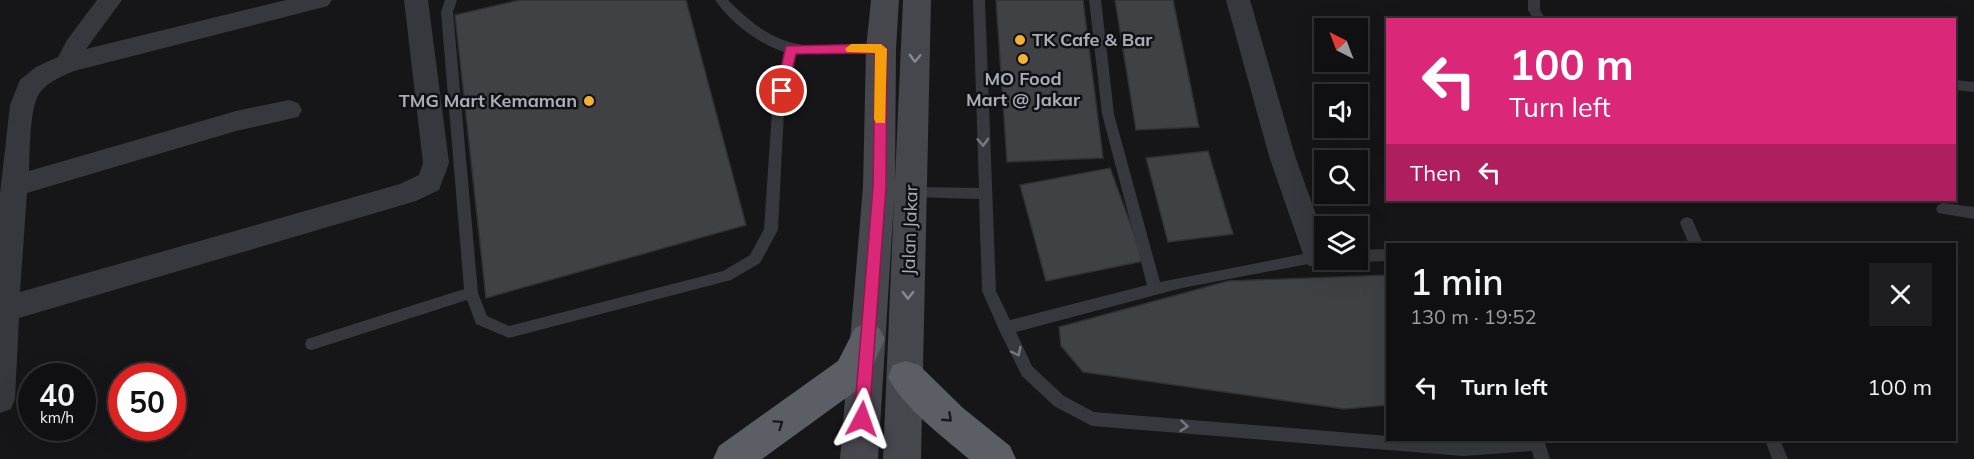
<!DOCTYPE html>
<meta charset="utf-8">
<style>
body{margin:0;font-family:Mulish,sans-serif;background:#1e1e20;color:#f1f3f6;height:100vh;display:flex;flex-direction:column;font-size:22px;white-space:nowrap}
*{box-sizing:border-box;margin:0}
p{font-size:20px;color:#9c9d9f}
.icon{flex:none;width:33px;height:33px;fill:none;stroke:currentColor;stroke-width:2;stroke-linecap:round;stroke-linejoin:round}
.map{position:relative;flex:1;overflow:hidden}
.details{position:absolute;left:1386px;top:243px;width:570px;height:198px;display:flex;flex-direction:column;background:#101012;border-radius:0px;box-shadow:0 6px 24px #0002,0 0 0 2px #303032}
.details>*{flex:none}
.banner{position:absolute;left:1386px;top:18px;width:570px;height:183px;border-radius:0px;box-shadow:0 6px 24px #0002,0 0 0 2px #303032;background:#db2777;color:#fff;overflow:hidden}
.needle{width:39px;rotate:318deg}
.tools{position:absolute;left:1314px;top:18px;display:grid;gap:12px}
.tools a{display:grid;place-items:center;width:54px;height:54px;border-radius:0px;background:#101012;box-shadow:0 6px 24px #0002,0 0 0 2px #303032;font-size:30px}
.speed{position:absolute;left:18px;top:363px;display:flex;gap:12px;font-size:30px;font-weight:700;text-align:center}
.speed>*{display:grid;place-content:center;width:78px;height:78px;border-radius:50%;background:#101012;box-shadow:0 6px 24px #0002,0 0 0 2px #303032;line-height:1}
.speed small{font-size:15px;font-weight:400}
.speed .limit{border:9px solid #d22;background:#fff;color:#111}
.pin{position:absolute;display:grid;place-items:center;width:51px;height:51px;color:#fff;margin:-26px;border:3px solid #fff;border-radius:50%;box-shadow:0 2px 6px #0007}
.me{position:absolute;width:66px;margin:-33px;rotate:4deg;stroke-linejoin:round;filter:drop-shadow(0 0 4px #0008)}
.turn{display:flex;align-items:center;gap:21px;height:126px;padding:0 24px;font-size:27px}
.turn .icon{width:78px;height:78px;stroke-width:2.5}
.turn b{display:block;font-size:42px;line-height:51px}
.then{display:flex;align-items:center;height:57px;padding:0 24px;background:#0003;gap:12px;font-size:22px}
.round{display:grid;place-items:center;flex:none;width:63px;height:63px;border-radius:0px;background:#1e1e20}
.overview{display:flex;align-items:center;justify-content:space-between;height:102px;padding:0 24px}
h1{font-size:36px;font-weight:600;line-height:45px}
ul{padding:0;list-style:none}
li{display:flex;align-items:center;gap:18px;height:84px;padding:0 24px}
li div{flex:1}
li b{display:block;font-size:22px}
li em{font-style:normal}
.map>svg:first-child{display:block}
.building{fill:#404145;stroke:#303034;stroke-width:1.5}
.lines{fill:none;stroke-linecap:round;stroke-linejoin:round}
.service{fill:#37383d;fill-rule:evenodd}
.minor{fill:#37383d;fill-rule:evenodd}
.secondary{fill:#45474d;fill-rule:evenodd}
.trunk{fill:#5b5e65;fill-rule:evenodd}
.oneway{stroke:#858993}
.oneway2{stroke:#757881}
.oneway3{stroke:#18191b}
.route{fill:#db2777;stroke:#8e194d;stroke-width:1.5}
.slow{fill:#f59e0b}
.poi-dot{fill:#f2b134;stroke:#111113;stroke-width:2}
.labels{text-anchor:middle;stroke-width:5;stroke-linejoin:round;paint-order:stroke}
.poi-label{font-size:18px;font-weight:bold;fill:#a8adb8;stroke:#111113;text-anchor:start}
.street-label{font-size:18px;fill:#a8adb8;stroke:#111113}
</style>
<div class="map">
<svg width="1974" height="459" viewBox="0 0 1974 459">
<rect width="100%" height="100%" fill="#161618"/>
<path class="building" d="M520,0H686L746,225L486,298L455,15Z
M996,0H1083L1103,158L1007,162Z
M1115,0H1173L1199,127L1136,130Z
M1208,151L1233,234L1168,242L1146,158Z
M1110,168L1144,261L1046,281L1020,185Z
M1388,275V405L1344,409L1083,372L1061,346L1059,327L1228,281Z"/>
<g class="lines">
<path class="service" d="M445,0H457L453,12L478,293L487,316L509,326L723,271L750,255L764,229L772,111L784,52C759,44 730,22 715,0H728C784,57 808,46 881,44L887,49L881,54H796L784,111L778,230L760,263L731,280L509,338L476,324L467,300L312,350L307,349L305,344L307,339L464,289L441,12Z
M973,0H985L996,291L1010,320L1147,285L1102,114L1089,0H1101L1114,114L1160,282L1324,250V260H1329L1182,288L1016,332L1032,366L1064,396L1094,412L1388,436V440L1463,442L1544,440L1550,459H1534L1532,451L1463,456L1092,426L1054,406L1022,376L1000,332L982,291L979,199L911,197L906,196L904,192L906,188L911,187L979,188Z
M1528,0H1540V10L1546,20H1534L1528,10Z
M1954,80L1974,82V92L1954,90Z
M1943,203L1974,207V219L1938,213L1936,209L1938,205Z
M1687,217L1692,219L1703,244H1689L1680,223L1682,219Z
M1388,249V261L1358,262L1353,260H1358V250Z
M1765,440H1780L1788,459H1772Z"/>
<path class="minor" d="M97,0H122L86,49L286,0H332L328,6L320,8L74,71C62,76 50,81 41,91C29,104 30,153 29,171L236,111L289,100L298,103L302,110L298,117L236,131L27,193L20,292L400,184L419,175L423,163L404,0H428L449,163L439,190L416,201L19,318L15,399L11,409L0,413V194L10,105L20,80L36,67L58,57L67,40Z
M1226,0H1250L1295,156L1324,237V260H1331L1328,265L1318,269L1308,265L1304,257L1269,156Z"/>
<path class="secondary" d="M871,0H899L896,49L895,180L903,0H931L921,459H883L894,200L878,459H840L863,187L866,49Z"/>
<path class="trunk" d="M867,323L879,328L885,339L864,385L762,459H713L719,446L838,361L855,328Z
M906,361L919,365L963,408L1010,446L1016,459H969C944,438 901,405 888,377L893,365Z"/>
</g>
<defs><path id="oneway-chevron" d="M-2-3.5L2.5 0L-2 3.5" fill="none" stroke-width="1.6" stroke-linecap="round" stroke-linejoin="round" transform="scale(1.5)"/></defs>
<g class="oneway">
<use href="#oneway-chevron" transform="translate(915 58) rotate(92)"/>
<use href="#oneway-chevron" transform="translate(908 295) rotate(91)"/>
</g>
<g class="oneway2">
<use href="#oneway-chevron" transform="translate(983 142) rotate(88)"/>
<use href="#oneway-chevron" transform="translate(1017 352) rotate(63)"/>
<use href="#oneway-chevron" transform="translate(1184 426) rotate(5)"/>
</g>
<g class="oneway3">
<use href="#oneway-chevron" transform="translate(948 418) rotate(43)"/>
<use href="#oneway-chevron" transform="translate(779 424) rotate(-35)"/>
</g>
<path class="route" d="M881,44L887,49L886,187L869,419L867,424L862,426L856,424L854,419L873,187L875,53L796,54L786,94L782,96L776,91L786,46Z"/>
<path class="slow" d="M851,44H881L887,49L885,123H876L874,119L875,53L847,52L845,49Z"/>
<g class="poi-dot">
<circle cx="1020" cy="40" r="6"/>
<circle cx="1023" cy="59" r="6"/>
<circle cx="589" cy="101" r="6"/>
</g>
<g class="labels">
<g class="poi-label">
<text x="1032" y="46">TK Cafe &amp; Bar</text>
<text x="1023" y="85" text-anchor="middle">MO Food<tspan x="1023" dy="21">Mart @ Jakar</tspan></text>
<text x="577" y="107" text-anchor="end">TMG Mart Kemaman</text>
</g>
<g class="street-label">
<text transform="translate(910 230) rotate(-88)" y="6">Jalan Jakar</text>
</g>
</g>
</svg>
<div class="tools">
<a><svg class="needle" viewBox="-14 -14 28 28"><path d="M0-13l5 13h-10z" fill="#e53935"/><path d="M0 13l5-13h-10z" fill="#9c9d9f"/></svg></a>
<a><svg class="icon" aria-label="sound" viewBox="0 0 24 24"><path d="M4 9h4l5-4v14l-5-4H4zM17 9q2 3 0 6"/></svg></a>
<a><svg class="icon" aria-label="search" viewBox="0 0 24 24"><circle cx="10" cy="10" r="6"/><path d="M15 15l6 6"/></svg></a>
<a><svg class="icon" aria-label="layers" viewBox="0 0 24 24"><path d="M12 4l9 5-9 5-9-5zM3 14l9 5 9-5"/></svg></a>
</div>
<div class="speed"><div>40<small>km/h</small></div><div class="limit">50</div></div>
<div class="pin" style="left:782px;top:91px;background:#d93025"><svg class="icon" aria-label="arrive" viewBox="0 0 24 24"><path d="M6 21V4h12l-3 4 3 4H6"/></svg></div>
<svg class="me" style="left:862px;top:419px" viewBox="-20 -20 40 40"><path d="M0-17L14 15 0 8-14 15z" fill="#db2777" stroke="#fff" stroke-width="4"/></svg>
<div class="banner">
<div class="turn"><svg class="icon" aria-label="left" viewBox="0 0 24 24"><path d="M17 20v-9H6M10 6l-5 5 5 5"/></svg><div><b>100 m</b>Turn left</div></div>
<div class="then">Then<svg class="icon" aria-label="left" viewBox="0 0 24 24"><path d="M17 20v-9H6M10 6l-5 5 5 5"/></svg></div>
</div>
<section class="details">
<div class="overview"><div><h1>1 min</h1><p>130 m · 19:52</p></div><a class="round"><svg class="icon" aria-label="close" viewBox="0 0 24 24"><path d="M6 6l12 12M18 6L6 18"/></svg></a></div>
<ul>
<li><svg class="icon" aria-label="left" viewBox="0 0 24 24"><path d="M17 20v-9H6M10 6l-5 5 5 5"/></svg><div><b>Turn left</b></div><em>100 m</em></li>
</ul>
</section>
</div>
